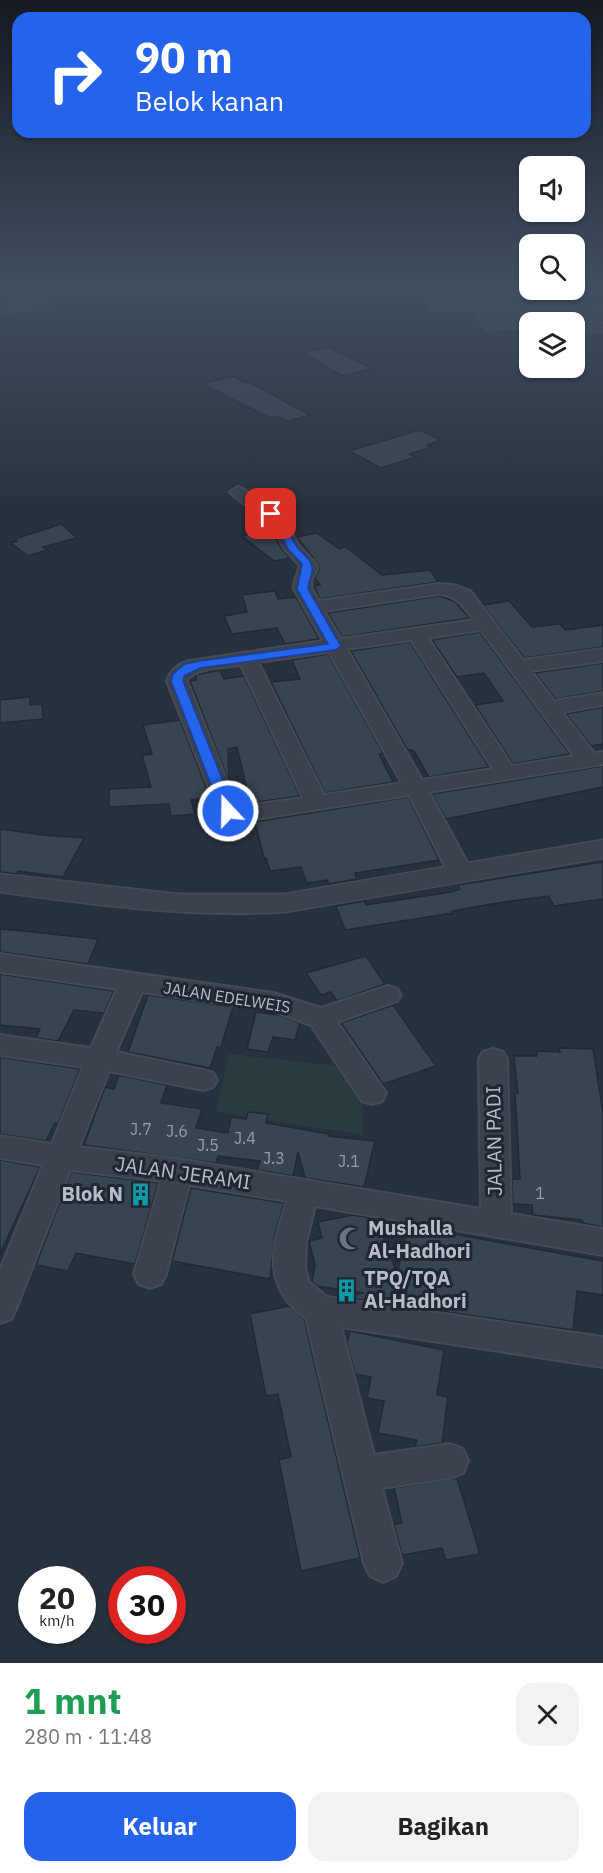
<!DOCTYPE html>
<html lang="id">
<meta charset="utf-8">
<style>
body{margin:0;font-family:"IBM Plex Sans",sans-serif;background:#f2f2f2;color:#222;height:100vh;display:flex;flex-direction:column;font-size:22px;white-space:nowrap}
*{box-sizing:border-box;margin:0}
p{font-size:20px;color:#767676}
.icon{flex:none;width:33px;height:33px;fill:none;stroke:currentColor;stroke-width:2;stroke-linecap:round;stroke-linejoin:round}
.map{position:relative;height:1663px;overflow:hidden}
.panel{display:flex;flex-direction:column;background:#fff;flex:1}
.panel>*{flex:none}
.banner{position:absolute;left:12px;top:12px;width:579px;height:126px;border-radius:18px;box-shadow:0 2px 4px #0004;background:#2563eb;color:#fff;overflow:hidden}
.tools{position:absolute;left:519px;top:156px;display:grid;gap:12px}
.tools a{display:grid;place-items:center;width:66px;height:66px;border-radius:12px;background:#fff;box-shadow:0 2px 4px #0004;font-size:30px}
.speed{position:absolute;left:18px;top:1566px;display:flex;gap:12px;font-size:30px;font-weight:700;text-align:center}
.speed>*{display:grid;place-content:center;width:78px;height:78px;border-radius:50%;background:#fff;box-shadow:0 2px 4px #0004;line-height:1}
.speed small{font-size:15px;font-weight:400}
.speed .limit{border:9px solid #d22;background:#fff;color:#111}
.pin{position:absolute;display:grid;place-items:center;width:51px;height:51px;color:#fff;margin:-26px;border-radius:12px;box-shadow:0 3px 9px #0006}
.me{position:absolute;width:66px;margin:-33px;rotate:339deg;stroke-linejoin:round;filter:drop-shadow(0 0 4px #0008)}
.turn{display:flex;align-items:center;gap:21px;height:126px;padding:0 24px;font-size:27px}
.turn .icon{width:78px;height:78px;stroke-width:2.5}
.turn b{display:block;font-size:42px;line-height:51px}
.round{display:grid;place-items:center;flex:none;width:63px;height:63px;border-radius:18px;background:#f2f2f2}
.headline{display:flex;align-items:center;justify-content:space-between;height:102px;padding:0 24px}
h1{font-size:36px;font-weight:700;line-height:45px;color:#1e9e55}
.primary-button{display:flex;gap:12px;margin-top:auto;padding:12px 24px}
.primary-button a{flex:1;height:69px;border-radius:18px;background:#2563eb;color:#fff;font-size:24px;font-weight:700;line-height:69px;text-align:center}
.primary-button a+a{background:#f2f2f2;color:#222}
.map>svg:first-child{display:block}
.green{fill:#293b3e}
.building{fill:#394452;stroke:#222934;stroke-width:1.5}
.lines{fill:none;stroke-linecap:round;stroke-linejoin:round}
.minor-casing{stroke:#444b56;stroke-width:4}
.tertiary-casing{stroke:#444b56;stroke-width:3}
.minor{fill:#3b424d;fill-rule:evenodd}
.tertiary{fill:#3b424d;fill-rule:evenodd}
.route{fill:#2563eb;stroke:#184099;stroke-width:1.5}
.labels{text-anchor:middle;stroke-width:6;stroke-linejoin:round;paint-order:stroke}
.street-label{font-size:16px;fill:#b7bdc8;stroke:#202732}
.near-number-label{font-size:16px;fill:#969da9}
.near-street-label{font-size:20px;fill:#b7bdc8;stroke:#202732}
.near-poi-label{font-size:20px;font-weight:bold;fill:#b7bdc8;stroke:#202732;text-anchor:start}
</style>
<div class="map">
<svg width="603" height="1663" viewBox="0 0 603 1663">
<rect width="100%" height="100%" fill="#27303d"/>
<path class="green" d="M229,1054L338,1066L362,1095L363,1135L216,1112Z"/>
<path class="building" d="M495,286H530V290H573L585,312L603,316V321L573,320L565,322L561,317L530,321V330L484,333L472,314H427L421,288L454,293L502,290Z
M41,288L53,303H51L56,310L0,316V292Z
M327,347L346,356L372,368L343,376L303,353Z
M233,376L245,383L249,382L310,415L288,421L275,416L270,418L203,384Z
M419,430L441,440L427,445L431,447L409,454L416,457L381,468L349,451Z
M61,524L77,538L43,547L47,550L28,556L11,543L17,541L15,539Z
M268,529L274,534L281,548L290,558L274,561L242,536Z
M317,533L339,549L346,547L382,575L430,570L438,582L320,599L314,586L320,585L315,578L319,570L318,564L297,537Z
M275,591L278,599L296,597L319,639L285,644L277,628L232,634L224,616L247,612L242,595Z
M439,596L454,601L470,618L342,637L328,613Z
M509,601L532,627L560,624L565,630L603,625V647L524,658L483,605Z
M480,632L570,754L513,764L475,705L503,701L484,673L457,677L432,640Z
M410,642L489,767L429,777L414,751L407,749L351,651Z
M328,654L383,753L379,754L393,782L325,793L271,682L300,679L292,660Z
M603,663V691L555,699L535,673Z
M220,670L224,679L244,676L300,796L250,803L237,747L228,749L229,782L190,681L196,680V675Z
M30,697V705L42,704L43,719L0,723V700Z
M603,707V744L591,746L566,714Z
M180,720L210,797L191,800L195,814L171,816L169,804L109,807V789L151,787L142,755L152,754L143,725Z
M603,766V787L446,819L432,794Z
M408,797L439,860L355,873L357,879L329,884L327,880L307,883L301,867L270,871L266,858H264L255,822Z
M0,829L43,835L84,838L63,877L18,871L17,874L0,872Z
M603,862V899L554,906L548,896L491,904L452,911L453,913L345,930L336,906L365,901L366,905L451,892L460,889L458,885Z
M0,929L23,931L98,939L88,964L0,952Z
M366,956L385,984L337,1001L331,992L321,995L306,973Z
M0,974L114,991L104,1013L74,1010L58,1041L36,1038L40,1029L0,1025Z
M148,995L233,1007L221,1047H217L210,1068L128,1052Z
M393,1005L436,1066L383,1084L341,1023Z
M256,1012L279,1015L300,1023L295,1040L273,1037L268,1052L247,1049Z
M559,1048L593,1049L603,1113V1227L583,1223L582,1220L533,1215L532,1205L513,1204L512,1179H520L515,1093H518L514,1056H537V1051L560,1052Z
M0,1057L80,1069L58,1124L55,1123L46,1141L0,1134Z
M119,1075L167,1085L161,1103L202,1109L196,1128L228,1133L231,1117L246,1119L248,1112L268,1114L266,1123L329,1134L328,1136L375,1141L364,1187L305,1178L298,1152L293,1176L257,1170L260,1161L218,1156L216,1163L84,1145L105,1087L114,1089Z
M0,1160L40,1167L0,1254Z
M71,1172L158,1183L135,1264L76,1253L68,1271L36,1265Z
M191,1188L284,1203L275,1234L270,1279L172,1261Z
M353,1215L377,1219L397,1274L408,1226L603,1261V1295L577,1291L573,1330L342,1297L364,1293L317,1286L312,1282L315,1265L309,1241L322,1238L318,1222Z
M289,1306L304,1319L360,1558L301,1571L279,1460L291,1457L278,1394L266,1396L250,1314Z
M350,1331L444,1350L437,1395L448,1397L442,1443L415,1447L417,1440L378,1433L384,1401L367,1398L371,1377L355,1374L347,1343Z
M457,1478L480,1554L446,1560L442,1548L402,1555L394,1524L402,1523L394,1488Z"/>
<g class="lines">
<defs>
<path id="minor" d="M573,322H574L603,323V331L574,330Z
M238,487L243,489L287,522L298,545L316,564L317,569L311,581L312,589L319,601L439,584L454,585L470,591L523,660L603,649V661L531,671L554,701L603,693V705L562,712L594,753L603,752V764L429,792L472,872L468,877L460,879L452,877L448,872L409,795L237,822L220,816L167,681C171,670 178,664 189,661L323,641L294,589C293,580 300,573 299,565L283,547L274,527L233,495L230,492ZM439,594C458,596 463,606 474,620L341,639L324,611ZM481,630L574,756L512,766L428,638ZM411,640L493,769L422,780L347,649ZM329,652L402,783L324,795L258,662ZM241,665L303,798L237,807L187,681C191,668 227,667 241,665Z
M0,954L273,993L321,1008L388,986L397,989L401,995L397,1001L337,1022L386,1093L382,1101L372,1104L362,1101L311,1025L273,1011L142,992L116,1052L203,1070L213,1073L217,1080L213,1087L203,1090L109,1071L79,1147L178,1159L481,1209L479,1059L483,1052L493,1049L503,1052L507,1059L511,1214L603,1229V1255L315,1206L306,1242L305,1268L309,1282L327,1297L603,1337V1367L341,1327L374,1455L450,1444L463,1449L468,1461L463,1473L450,1478L382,1488L402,1563L396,1576L383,1582L370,1576L364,1563L306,1318C261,1287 272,1246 287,1201L189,1185L166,1274L161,1284L150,1288L139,1284L134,1274L161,1181L70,1170L16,1309L11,1319L0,1323V1270L43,1165L0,1158V1136L52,1144L83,1067L0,1055V1035L91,1048L117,989L0,972Z"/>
<path id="tertiary" d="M438,286H470C463,292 445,292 438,286Z
M574,286H586L597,305L603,306V314L587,311Z
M603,840V858L285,912C189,918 95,905 0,892V874L178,894H285Z"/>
</defs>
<use href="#minor" class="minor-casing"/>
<use href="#tertiary" class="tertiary-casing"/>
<use href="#minor" class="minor"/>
<use href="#tertiary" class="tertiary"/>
</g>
<linearGradient id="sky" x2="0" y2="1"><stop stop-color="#151a22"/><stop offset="0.55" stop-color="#414e62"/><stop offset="1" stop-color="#414e62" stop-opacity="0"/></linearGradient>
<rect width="603" height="519" fill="url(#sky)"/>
<path class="route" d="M267,512H274C288,525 288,535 298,548C302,553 311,559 312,566C314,573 308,581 308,589L341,646L335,650L200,668L184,676L183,681L235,811L228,815L221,811L171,681L173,674L185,664L200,661L328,644L297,589L302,564L288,549L277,526L266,514Z"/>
<defs>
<symbol id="building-bare" viewBox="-9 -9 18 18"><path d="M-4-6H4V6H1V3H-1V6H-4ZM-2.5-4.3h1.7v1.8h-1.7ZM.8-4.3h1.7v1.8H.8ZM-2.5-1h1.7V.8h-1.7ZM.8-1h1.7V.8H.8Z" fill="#0f9aa8" stroke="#202732" stroke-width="2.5" paint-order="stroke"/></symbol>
<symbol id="mosque-bare" viewBox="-9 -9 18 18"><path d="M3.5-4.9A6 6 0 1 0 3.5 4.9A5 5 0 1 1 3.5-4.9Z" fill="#6b7280" stroke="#202732" stroke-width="2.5" paint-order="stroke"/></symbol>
</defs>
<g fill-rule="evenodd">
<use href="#building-bare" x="124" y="1178" width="33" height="33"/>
<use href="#mosque-bare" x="334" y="1222" width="33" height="33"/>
<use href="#building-bare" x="330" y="1274" width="33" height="33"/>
</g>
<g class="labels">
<g class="street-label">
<text transform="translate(227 997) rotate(9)" y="6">JALAN EDELWEIS</text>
</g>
<g class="near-number-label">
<text x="141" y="1135">J.7</text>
<text x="177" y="1137">J.6</text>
<text x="245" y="1144">J.4</text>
<text x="208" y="1151">J.5</text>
<text x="274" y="1164">J.3</text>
<text x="349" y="1167">J.1</text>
<text x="540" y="1199">1</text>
</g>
<g class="near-street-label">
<text transform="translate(494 1141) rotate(-91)" y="7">JALAN PADI</text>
<text transform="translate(183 1173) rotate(8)" y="7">JALAN JERAMI</text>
</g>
<g class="near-poi-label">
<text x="123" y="1201" text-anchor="end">Blok N</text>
<text x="368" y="1235">Mushalla<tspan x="368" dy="23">Al-Hadhori</tspan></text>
<text x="364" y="1285">TPQ/TQA<tspan x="364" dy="23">Al-Hadhori</tspan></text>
</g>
</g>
</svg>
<div class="tools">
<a><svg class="icon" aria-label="sound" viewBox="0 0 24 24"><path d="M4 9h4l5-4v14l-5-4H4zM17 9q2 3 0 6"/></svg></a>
<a><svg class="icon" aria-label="search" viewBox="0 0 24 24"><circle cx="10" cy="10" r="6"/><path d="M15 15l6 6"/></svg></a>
<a><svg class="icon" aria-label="layers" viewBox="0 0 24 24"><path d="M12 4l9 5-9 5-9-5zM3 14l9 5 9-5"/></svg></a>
</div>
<div class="speed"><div>20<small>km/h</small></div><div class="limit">30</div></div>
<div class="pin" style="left:271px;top:514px;background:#d93025"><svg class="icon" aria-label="arrive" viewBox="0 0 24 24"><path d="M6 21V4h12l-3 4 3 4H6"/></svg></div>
<svg class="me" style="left:228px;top:811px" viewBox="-20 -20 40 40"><circle r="17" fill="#2563eb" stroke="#fff" stroke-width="3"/><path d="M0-11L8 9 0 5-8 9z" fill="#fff"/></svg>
<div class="banner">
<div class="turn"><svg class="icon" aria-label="right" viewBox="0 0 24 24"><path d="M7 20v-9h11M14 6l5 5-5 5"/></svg><div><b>90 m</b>Belok kanan</div></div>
</div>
</div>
<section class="panel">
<div class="headline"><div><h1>1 mnt</h1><p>280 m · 11:48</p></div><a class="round"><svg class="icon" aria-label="close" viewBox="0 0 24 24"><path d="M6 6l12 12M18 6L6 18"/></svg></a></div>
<div class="primary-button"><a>Keluar</a><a>Bagikan</a></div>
</section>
